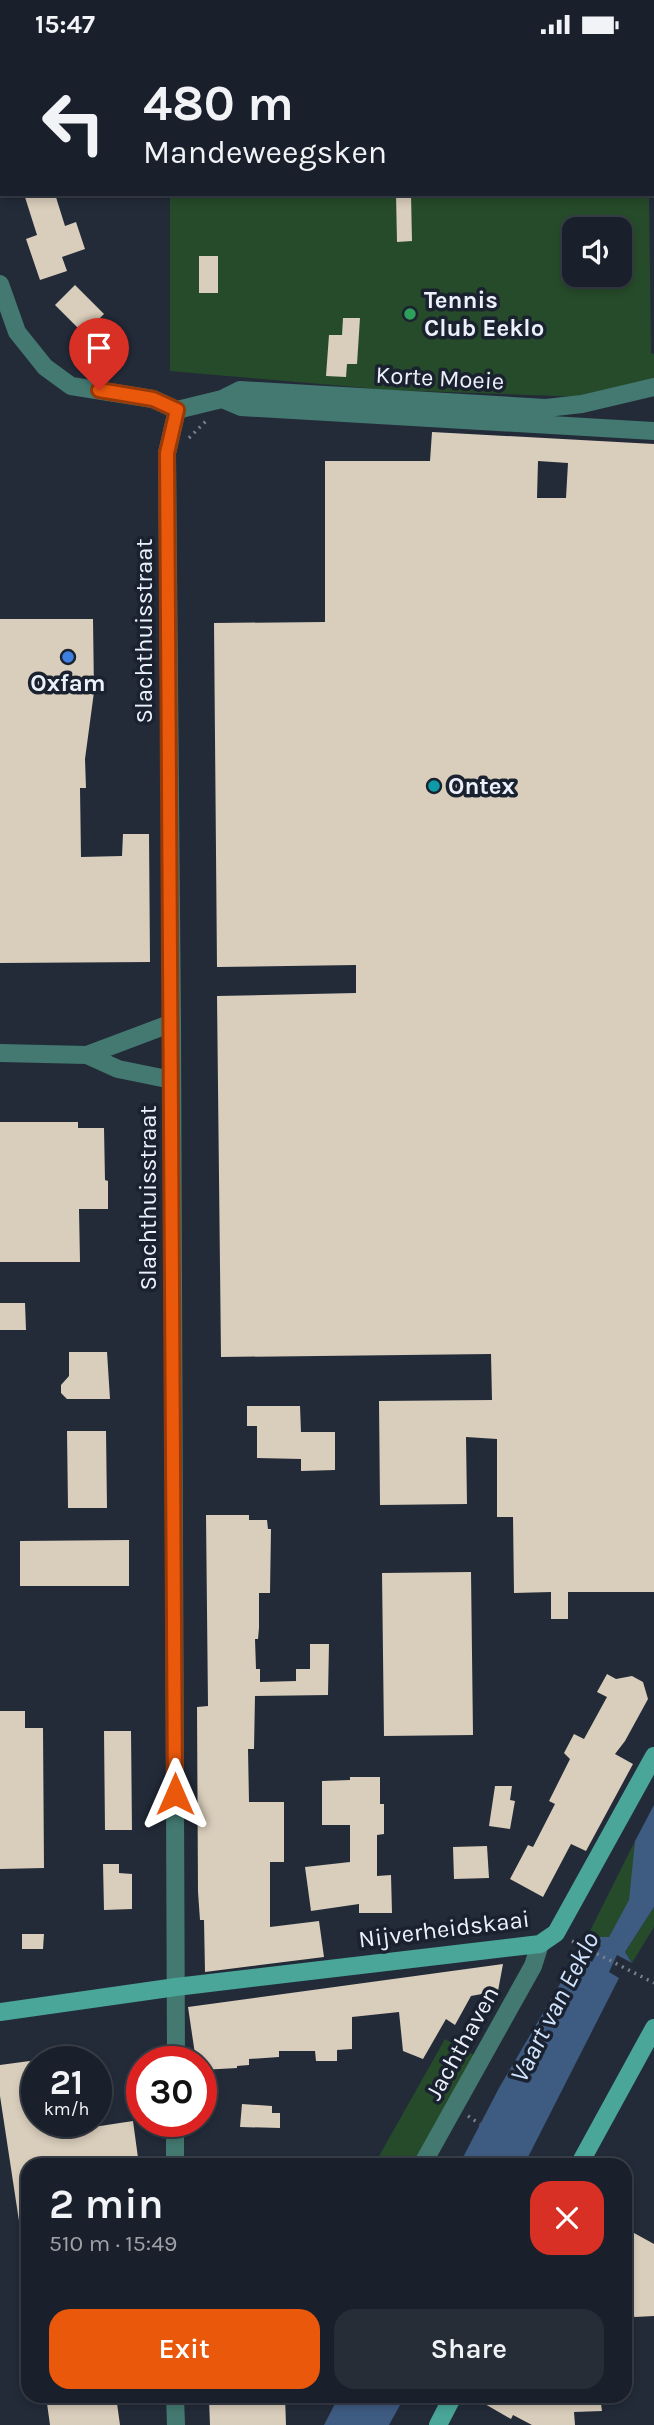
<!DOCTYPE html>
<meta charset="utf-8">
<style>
body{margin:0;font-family:Karla,sans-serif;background:#272d37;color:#f1f3f6;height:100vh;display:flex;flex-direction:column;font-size:26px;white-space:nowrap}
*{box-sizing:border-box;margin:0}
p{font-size:23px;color:#9fa3a9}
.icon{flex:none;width:38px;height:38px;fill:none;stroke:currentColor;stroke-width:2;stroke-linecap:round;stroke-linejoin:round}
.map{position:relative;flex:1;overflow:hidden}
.sheet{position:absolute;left:21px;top:2109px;width:611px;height:245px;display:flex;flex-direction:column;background:#1a202b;border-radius:21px;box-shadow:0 4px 10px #0003,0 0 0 2px #383e47}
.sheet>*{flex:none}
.banner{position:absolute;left:0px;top:0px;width:654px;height:147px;box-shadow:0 4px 10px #0003,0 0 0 2px #383e47;background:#1a202b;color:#f1f3f6;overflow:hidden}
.tools{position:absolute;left:562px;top:168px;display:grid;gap:14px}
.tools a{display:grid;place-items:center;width:70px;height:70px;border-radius:14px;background:#1a202b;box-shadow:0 4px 10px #0003,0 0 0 2px #383e47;font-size:35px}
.speed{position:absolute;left:21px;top:1997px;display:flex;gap:14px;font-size:35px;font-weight:700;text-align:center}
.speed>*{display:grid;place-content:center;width:91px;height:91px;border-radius:50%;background:#1a202b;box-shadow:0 4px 10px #0003,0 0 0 2px #383e47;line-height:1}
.speed small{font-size:18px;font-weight:400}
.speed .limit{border:10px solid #d22;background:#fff;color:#111}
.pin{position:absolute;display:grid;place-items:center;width:60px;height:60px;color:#fff;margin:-72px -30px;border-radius:50% 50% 50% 0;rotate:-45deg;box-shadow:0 0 7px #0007}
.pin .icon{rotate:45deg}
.me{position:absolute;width:77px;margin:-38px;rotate:0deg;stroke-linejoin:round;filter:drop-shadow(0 0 5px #0008)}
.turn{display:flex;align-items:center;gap:24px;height:147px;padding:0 28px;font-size:32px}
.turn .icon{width:91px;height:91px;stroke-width:2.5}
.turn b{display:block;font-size:49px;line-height:60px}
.round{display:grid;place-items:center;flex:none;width:74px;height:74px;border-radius:21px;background:#272d37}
.summary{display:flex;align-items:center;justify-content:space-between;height:119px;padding:0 28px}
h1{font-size:42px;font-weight:600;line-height:52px}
.cta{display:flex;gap:14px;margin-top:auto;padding:14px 28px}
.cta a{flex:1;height:80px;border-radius:21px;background:#ea580c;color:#fff;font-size:28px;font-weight:600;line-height:80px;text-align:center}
.cta a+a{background:#272d37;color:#f1f3f6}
.status{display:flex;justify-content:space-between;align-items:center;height:49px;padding:0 35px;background:#1a202b;direction:ltr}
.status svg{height:19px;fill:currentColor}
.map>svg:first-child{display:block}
.green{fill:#264b2a;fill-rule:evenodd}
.water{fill:#3e5b82}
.building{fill:#d9cdbb;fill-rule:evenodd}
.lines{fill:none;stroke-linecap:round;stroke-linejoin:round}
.path{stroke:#7a808d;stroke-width:3.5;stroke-dasharray:2 5;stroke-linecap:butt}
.street{stroke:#437971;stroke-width:18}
.secondary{stroke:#49a698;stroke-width:18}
.route-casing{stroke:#983908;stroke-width:18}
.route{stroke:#ea580c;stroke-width:12}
.leisure-dot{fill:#2e9e5b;stroke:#1a212f;stroke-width:2.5}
.shop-dot{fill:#3f7fe0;stroke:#1a212f;stroke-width:2.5}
.culture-dot{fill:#0f9aa8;stroke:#1a212f;stroke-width:2.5}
.labels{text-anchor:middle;stroke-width:7;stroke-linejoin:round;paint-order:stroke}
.poi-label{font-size:24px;font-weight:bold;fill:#ecf1fb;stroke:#1a212f;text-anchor:start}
.street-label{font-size:24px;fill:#ecf1fb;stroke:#1a212f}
.water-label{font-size:26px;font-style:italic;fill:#d1e4fe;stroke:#1a212f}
</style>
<div class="status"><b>15:47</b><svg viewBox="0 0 49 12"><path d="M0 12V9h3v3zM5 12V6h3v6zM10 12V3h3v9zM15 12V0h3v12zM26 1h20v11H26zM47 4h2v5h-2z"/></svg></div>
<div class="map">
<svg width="654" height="2376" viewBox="0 0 654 2376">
<rect width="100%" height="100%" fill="#232b39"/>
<path class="green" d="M89,0H387V2H89Z
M170,145H649L651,304L654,305V331L585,348L389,341L170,322ZM574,180H620V226H574Z
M635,1792L630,1851L609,1888H587Z
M654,1858V1878L632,1914L625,1903Z
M445,1990L481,2010L422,2116H374Z"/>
<path class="water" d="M654,1756V1858L625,1903L632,1914L617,1906L609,1923L619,1929L524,2116H459L499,2039L577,1906L592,1913L601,1896L587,1888H609L629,1851L635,1792Z
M339,2347H405L389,2376H324Z"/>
<path class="building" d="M24,145H55L65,177L76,173L85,200L62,208L67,222L40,231L26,190L37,186Z
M396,145H411L412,192L397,193Z
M199,207H218V244H199Z
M75,236L104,265L84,285L55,256Z
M343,269H360L357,315H347L346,328L326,327L329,286H342Z
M432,383L654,395V1543H568V1570H551V1543L514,1544L513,1468H497V1390L466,1388L467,1455L380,1456L379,1352L492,1351L491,1305L221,1308L217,947L356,944V916L217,918L214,574L325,573V412H430ZM538,412L568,414L566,449H537Z
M0,570H93L94,643L85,710L86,739H80L81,808L122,807L123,785H149L150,913L0,914Z
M0,1073H78V1079H104L105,1131L108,1132V1160H79L80,1213H0Z
M0,1254H25L26,1281H0Z
M69,1303H107L110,1350H67L61,1344V1336L69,1327Z
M247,1357H300L301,1383H335V1421L301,1422V1410L257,1409V1377H247Z
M67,1382H106L107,1459H68Z
M206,1466H249V1471H267L268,1480H271L270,1544H259V1579L258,1590H255L256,1620H260V1633L296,1632V1620H310V1595H329L328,1646L255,1647L254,1700H248L249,1753H284V1813H270V1878L319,1872L324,1908L205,1923L204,1871H200L198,1843L197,1658L208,1657Z
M129,1491V1537H20V1492Z
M471,1523L473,1686L384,1687L382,1524Z
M607,1625L616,1630L632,1627L643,1633L648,1650L625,1692L615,1705L633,1715L586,1802L571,1795L543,1848L510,1830L528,1796L533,1798L555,1755L549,1752L570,1710L564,1704L574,1685L584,1690L607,1648L597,1643Z
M0,1662H25V1679H43L44,1819L0,1820Z
M104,1682H131L132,1781H105Z
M350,1728H380V1755H384V1785L377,1786V1827L391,1826L392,1864H359V1855L311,1862L305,1818L350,1813V1776H322V1732L350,1731Z
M495,1737H512L510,1751L515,1752L510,1780L489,1777Z
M487,1797L489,1829L454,1830L453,1798Z
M103,1815H119V1824L132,1825V1860L104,1861Z
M22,1885H44L43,1900H22Z
M503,1915L498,1942L471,1947L455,1976L446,1970L423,2010L403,2002L399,1963L352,1968V2000L337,2001V2012H316L315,2002H279V2008L249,2010V2016L237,2017V2019L201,2021V2012H196L188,1958Z
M37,2011V2072H86L87,2079L133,2072L139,2116H28V2171L19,2172L0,2047V2016Z
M242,2055L272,2057V2064H280V2079L240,2078Z
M625,2179L654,2195V2267L635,2268L625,2262Z
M46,2347H116L120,2376H50Z
M258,2347H285L286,2376H210L209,2350Z
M471,2347H600L602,2362L574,2363L575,2376H532L513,2366L511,2370Z"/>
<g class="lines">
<path class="path" d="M189,389L206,372
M572,1892L654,1934
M468,2067L480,2075"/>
<path class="street" d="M0,235L17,283L45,318L71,337L153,350L177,361
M222,350L241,358L654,382
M177,361L222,350L240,341L546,359L582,355L654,338
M0,1004L87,1006L172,974
M87,1006L118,1020L172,1031
M176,2012L172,974L167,404L177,361
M175,2116V2072
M422,2116L533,1917L540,1895
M175,2347L176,2376"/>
<path class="secondary" d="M0,1963L176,1938L540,1895L556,1884L654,1707
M579,2116L654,1979
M438,2376L453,2347"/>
</g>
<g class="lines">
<defs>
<path id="route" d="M99,341L153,350L177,361L167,404L175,1745"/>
</defs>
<use href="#route" class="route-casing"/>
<use href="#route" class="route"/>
</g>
<circle class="leisure-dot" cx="410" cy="265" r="7"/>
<circle class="shop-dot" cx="68" cy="608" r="7"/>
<circle class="culture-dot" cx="434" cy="737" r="7"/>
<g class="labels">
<g class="poi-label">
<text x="424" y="259">Tennis<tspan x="424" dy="28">Club Eeklo</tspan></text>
<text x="68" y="642" text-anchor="middle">Oxfam</text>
<text x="448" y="745">Ontex</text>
</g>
<g class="street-label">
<text transform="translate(440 329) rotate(3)" y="8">Korte Moeie</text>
<text transform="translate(144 582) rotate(-90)" y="8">Slachthuisstraat</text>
<text transform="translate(148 1149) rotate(-90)" y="8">Slachthuisstraat</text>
<text transform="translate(444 1880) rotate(-7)" y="8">Nijverheidskaai</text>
<text transform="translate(462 1994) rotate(-61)" y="8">Jachthaven</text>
</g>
<g class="water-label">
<text transform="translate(554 1958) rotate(-63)" y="9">Vaart van Eeklo</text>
</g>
</g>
</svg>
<div class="tools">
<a><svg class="icon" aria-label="sound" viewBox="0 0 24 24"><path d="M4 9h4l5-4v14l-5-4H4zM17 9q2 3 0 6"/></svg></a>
</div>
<div class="speed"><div>21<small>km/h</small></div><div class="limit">30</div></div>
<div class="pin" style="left:99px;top:341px;background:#d93025"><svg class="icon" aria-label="arrive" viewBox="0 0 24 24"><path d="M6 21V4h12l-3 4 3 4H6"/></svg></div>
<svg class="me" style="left:175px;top:1745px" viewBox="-20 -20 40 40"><path d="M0-17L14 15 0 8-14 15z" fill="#ea580c" stroke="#fff" stroke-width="4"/></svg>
<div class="banner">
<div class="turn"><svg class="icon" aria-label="left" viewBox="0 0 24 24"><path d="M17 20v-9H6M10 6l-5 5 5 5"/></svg><div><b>480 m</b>Mandeweegsken</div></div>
</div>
<section class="sheet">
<div class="summary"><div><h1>2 min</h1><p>510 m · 15:49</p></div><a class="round" style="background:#d93025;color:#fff"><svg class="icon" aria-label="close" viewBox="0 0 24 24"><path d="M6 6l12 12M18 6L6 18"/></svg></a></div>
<div class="cta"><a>Exit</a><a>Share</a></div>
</section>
</div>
